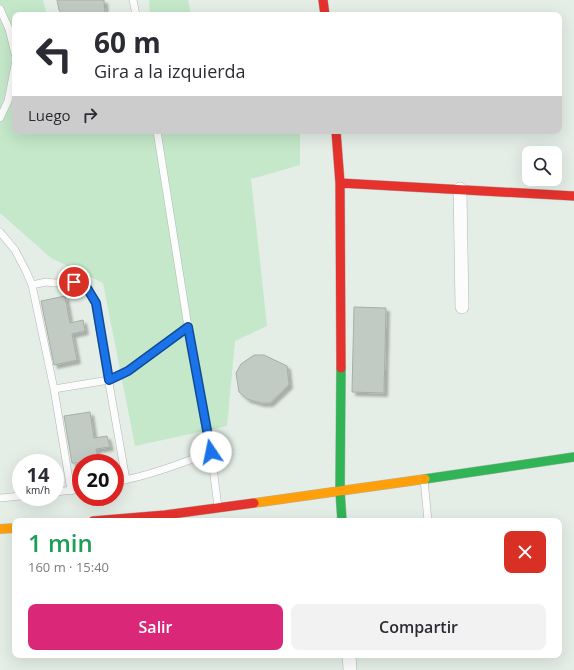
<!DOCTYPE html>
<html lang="es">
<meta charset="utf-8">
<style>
body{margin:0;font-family:"Open Sans",sans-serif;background:#f2f2f3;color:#2b2b33;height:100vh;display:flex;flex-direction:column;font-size:15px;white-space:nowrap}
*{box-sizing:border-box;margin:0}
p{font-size:13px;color:#7c7c81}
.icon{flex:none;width:22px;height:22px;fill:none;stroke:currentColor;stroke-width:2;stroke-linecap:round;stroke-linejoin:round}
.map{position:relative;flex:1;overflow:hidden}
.side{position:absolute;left:12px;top:518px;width:550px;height:140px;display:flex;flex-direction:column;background:#fff;border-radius:8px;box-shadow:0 4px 16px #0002}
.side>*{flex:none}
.top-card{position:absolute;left:12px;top:12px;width:550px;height:122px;border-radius:8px;box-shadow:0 4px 16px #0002;background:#fff;color:#2b2b33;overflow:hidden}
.buttons{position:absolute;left:522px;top:146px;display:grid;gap:8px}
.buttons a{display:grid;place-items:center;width:40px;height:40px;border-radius:8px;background:#fff;box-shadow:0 4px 16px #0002;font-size:20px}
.speed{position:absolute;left:12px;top:454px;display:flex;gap:8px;font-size:20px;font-weight:700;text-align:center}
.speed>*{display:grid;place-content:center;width:52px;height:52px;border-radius:50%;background:#fff;box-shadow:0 4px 16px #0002;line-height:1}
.speed small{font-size:10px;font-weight:400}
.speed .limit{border:6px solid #d22;background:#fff;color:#111}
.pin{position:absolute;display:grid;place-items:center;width:34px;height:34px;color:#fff;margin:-17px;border:2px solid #fff;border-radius:50%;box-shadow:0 1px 4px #0007}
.me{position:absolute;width:44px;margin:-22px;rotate:349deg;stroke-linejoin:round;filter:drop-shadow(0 0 3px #0008)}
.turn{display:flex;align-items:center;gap:14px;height:84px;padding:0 16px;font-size:18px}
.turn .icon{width:52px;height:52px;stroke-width:2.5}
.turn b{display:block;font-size:28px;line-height:34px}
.then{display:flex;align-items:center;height:38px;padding:0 16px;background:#0003;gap:8px;font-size:15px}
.round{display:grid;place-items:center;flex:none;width:42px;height:42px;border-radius:8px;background:#f2f2f3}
.head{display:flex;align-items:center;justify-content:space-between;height:68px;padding:0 16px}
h1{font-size:24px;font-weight:600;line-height:30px;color:#1e9e55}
.primary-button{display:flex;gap:8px;margin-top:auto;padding:8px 16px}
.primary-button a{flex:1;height:46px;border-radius:8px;background:#db2777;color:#fff;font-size:16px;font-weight:600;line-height:46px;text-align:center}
.primary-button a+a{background:#f2f2f3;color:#2b2b33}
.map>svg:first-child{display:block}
.green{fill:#c4e8c9}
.building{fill:#c2cac4;stroke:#a6aea7;filter:url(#shadow)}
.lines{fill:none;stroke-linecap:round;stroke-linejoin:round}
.lane-casing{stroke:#b1b8b2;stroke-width:8}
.street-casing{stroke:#b1b8b2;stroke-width:14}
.fast-casing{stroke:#b1b8b2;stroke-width:10}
.slow-casing{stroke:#b1b8b2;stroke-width:10}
.jam-casing{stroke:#b1b8b2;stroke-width:10}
.lane{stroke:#fbfcfb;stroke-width:7}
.street{stroke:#fbfcfb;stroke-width:13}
.fast{stroke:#30b455;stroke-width:9}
.slow{stroke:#ff9f0a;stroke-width:9}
.jam{stroke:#e5322d;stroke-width:9}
.route-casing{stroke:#114b97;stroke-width:10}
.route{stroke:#1a73e8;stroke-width:7}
</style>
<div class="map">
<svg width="574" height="670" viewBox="0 0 574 670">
<defs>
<filter id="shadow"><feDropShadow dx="3.5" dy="3.5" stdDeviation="1" flood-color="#0004"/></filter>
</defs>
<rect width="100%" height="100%" fill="#e4eee6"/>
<path class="green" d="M0,0H43L47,15H15V131H300V165L251,179L267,326L235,341L227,426L135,446L103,283L51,258L0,213Z
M149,0H188L191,15H150Z"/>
<path class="building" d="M57,0H104L105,15H62L59,10Z
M65,296L70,323L83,320L85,331L72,334L77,360L54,365L41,301Z
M354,307L386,308L384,393L352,392Z
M254,355H264L287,366L289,385L270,403H261L247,399L239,392L236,373L241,364Z
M90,412L94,438L107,436L110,447L96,449L99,463H72L64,416Z"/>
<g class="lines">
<defs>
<path id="lane" d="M133,0L136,15
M0,9L9,29L15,54
M0,118L8,101L15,65
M157,131L188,327L211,452L218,507
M0,232L15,250L26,271L32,285L54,389L71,491
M32,285L46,282L55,283L74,282L87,288L95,303L126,480
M54,389L109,380L128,371L188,327
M424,479L428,521
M115,482C148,476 180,464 211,452
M55,492L81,489
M0,498L21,496"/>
<path id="street" d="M460,189L462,307
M349,655L350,670"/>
<path id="fast" d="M341,368L340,491L342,521
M425,479L574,457"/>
<path id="slow" d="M254,503L425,479
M0,529L15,528"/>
<path id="jam" d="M323,0L325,15
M336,131L340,183L341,368
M340,183L574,196
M93,521L165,515L254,503"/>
</defs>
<use href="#lane" class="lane-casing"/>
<use href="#street" class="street-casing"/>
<use href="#fast" class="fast-casing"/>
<use href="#slow" class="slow-casing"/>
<use href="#jam" class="jam-casing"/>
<use href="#lane" class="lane"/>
<use href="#street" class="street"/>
<use href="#fast" class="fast"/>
<use href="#slow" class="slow"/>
<use href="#jam" class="jam"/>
</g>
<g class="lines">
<defs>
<path id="route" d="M74,282L87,288L96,303L109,380L128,371L188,327L211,452"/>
</defs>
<use href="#route" class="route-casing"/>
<use href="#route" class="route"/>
</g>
</svg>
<div class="buttons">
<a><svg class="icon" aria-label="search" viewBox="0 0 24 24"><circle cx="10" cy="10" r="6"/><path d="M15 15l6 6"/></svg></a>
</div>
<div class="speed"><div>14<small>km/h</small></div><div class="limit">20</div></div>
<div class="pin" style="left:74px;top:282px;background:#d93025"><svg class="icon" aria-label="arrive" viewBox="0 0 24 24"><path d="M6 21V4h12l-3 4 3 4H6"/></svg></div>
<svg class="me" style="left:211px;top:452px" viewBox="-20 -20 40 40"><circle r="19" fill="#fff"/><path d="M0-13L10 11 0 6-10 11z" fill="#1a73e8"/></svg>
<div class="top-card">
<div class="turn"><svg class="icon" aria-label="left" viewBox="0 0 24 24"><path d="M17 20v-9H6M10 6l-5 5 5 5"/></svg><div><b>60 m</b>Gira a la izquierda</div></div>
<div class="then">Luego<svg class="icon" aria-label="right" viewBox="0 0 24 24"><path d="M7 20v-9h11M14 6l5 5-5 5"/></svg></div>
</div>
<section class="side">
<div class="head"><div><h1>1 min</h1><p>160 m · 15:40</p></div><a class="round" style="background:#d93025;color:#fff"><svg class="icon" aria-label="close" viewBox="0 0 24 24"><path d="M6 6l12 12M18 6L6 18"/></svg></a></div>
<div class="primary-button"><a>Salir</a><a>Compartir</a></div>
</section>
</div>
